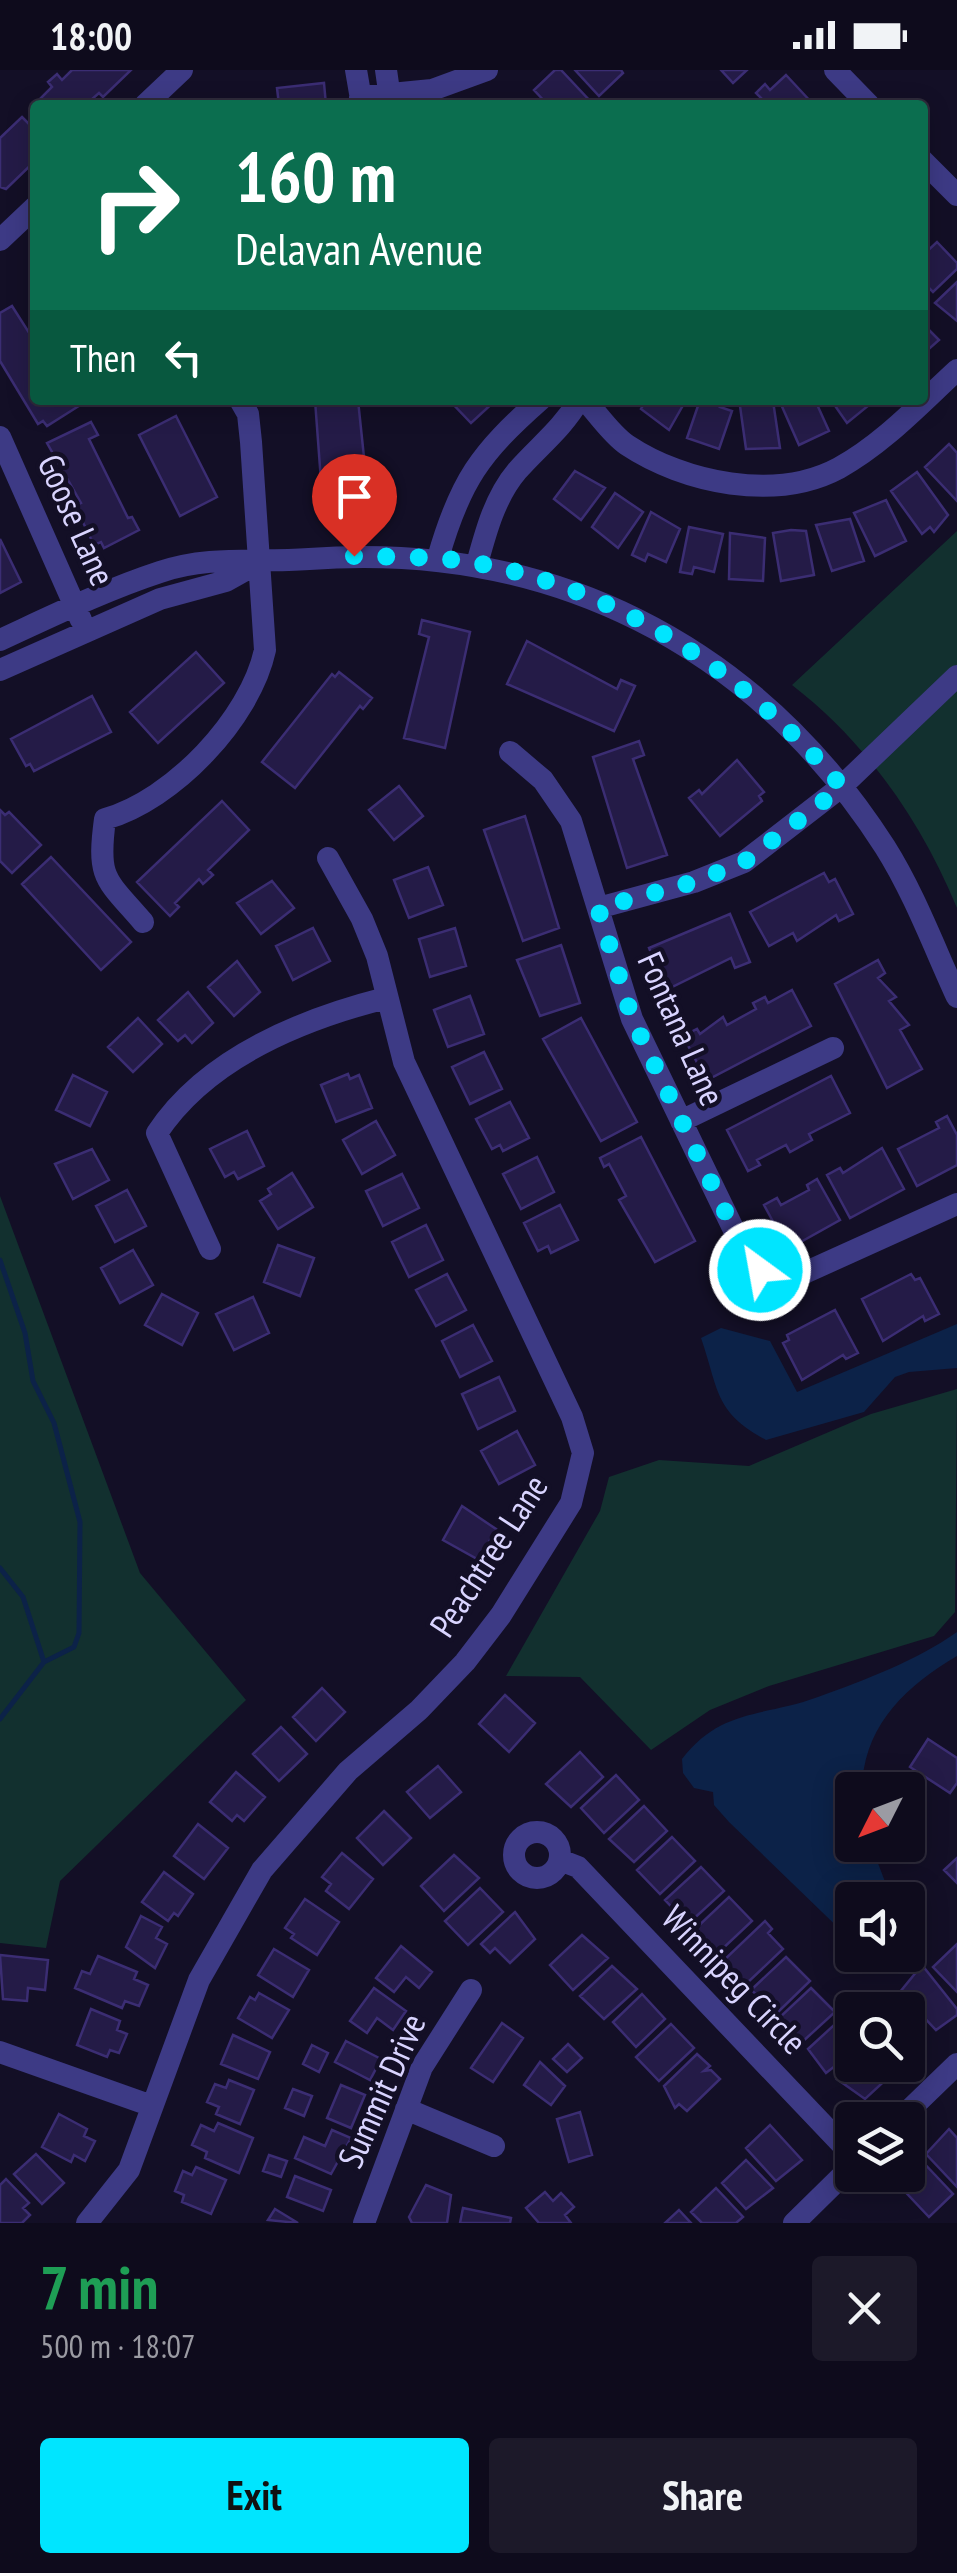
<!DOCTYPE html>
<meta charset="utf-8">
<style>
body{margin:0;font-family:"PT Sans Narrow",sans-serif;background:#1c1929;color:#f1f3f6;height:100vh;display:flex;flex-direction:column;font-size:38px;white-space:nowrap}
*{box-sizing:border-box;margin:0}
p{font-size:32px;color:#9b9ba3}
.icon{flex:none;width:55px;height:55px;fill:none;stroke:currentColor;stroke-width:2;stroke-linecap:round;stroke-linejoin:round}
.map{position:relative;height:2153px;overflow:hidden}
.details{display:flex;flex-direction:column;background:#0e0b1c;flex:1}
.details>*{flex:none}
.guide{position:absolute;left:30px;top:30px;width:898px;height:305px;border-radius:10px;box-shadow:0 5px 25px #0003,0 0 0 2px #2e2b3b;background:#0b6e4f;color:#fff;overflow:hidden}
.needle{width:65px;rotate:228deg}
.buttons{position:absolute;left:835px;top:1702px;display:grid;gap:20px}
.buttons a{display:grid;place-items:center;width:90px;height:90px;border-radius:10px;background:#0e0b1c;box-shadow:0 5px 25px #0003,0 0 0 2px #2e2b3b;font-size:50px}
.pin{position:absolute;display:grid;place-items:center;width:85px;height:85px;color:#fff;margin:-102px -42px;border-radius:50% 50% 50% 0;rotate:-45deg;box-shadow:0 0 10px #0007}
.pin .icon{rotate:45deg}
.me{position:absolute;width:110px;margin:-55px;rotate:328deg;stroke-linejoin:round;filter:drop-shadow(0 0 8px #0008)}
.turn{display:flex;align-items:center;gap:35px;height:210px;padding:0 40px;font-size:45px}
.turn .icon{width:130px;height:130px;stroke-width:2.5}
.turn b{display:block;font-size:70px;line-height:85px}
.then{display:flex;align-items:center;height:95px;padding:0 40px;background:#0003;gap:20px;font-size:38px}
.round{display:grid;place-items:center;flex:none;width:105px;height:105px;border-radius:10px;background:#1c1929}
.summary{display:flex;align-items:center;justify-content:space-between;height:170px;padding:0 40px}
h1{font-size:60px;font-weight:600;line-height:75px;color:#1e9e55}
.button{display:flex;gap:20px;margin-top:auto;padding:20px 40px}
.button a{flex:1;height:115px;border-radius:10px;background:#00e5ff;color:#111;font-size:40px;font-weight:600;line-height:115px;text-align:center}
.button a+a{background:#1c1929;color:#f1f3f6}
.status{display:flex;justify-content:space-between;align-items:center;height:70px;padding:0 50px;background:#0e0b1c;direction:ltr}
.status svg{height:28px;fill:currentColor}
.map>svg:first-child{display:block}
.green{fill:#12302f}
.water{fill:#0c2248}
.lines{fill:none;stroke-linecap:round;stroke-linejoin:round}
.stream{stroke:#0c2248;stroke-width:5}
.building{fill:#241b47;stroke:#3b2d73;stroke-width:2.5}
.minor{stroke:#3d3a85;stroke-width:22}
.route{stroke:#00e5ff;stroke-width:18;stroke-dasharray:0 32.4}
.labels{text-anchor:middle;stroke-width:9;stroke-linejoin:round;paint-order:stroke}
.street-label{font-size:35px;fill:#d9d4ff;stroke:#130f26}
</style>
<div class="status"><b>18:00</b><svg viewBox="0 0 49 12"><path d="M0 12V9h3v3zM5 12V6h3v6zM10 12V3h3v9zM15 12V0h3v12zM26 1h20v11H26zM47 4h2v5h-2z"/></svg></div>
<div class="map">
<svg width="957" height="2153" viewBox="0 0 957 2153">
<rect width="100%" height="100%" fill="#130f26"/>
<path class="green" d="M957,461V838C921,751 867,673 792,615Z
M0,1126L140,1503L246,1630L60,1811L46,1878L0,1873Z
M957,1319L955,1542L934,1566L769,1616L710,1640L651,1680L580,1607L506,1606L600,1441L609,1407L659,1390L749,1396L871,1344Z"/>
<path class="water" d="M957,1254V1298L909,1302L895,1307L864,1342L766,1370C714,1342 719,1320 701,1268L721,1258L770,1271L797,1322Z
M957,1562V1586C905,1617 863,1656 862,1720H852V1775H871L892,1830H852V1871L729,1752L714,1735L713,1722L694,1718L683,1703L682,1689C721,1638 764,1647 818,1627C865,1610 916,1591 957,1562Z"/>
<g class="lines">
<path class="stream" d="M0,1190L25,1263L33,1311L54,1353L80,1452L79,1563L74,1577L44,1592
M0,1498L23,1527L44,1592L0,1649"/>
</g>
<path class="building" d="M72,0H131L103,27L99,23L91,30L94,35H35V40L32,37L52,17L48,12L57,4L62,10Z
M555,0H561L591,32L548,35L534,20Z
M575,0H621L623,3L599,26Z
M721,0H747L733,13Z
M786,5L812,33L809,35H768L756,23L765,14L770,20Z
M324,13L326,35H279L277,18Z
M22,47L35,60V91L6,119L0,117V68Z
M937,172L957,193V199L933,222L922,211V186Z
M957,212V251L935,233Z
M12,236L35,272V330H79L82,334L47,356L43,351L38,354L0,291V243Z
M922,253L939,270L922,285Z
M315,330H358L369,435L323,438Z
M449,330H496L471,353Z
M646,330H686L669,360L641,339Z
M700,330L722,333L720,337L732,341L719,379L687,368Z
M795,330L797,335L815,330L829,361L799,375L780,332Z
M831,330H873L874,331L847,353Z
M773,331L780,378L746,379L740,336Z
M176,346L217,427L180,446L139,365Z
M91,352L98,365L89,369L128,448L132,447L139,460L104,478L101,472L94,475L75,436L81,433L47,373Z
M949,374L957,383V431L925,397Z
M575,401L605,418L581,450L554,429Z
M917,402L948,445L934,462L930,457L922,464L891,421Z
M615,423L643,442L618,478L592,457Z
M886,430L906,471L875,486L854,443Z
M651,442L680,459L666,492L648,484L645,491L632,485Z
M850,449L864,491L832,501L816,455Z
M689,457L723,464L714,502L694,497L692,504L680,502Z
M791,460L806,461L814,505L781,511L773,463Z
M730,463L765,468L763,511L729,509Z
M0,469L21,512L0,523Z
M422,550L470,562L445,678L404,668L429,567L419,564Z
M527,571L617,619L621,610L635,616L614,661L507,614Z
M196,582L224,613L158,673L130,642Z
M339,602L372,628L363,639L360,636L295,718L262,692L332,604L335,607Z
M92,626L111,662L34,701L30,694L26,696L11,669Z
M639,671L644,685L633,689L667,785L627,798L593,687Z
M737,690L764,722L759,726L762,731L720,766L689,728L699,720L702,724Z
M399,716L423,746L394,770L369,740Z
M222,731L249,760L208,800L213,805L203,814L199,809L175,833L179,837L170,846L137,812Z
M0,740L5,745L9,742L41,775L12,803L0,791Z
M525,746L559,858L523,871L484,760Z
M51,787L131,872L101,900L22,814Z
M428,797L443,835L409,848L394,810Z
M824,803L829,812L835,809L853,844L839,851L836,845L797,871L793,863L769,876L750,842Z
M272,811L294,838L261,864L237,833Z
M730,844L750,892L735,898L731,888L666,920L649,878Z
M313,858L330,891L293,910L276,876Z
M455,858L466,896L430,907L419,869Z
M561,875L580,933L540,946L517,890Z
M878,890L885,903L878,908L896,927L889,931L909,955L900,960L922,999L887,1018L835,914Z
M237,891L260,922L234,946L208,917Z
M792,920L811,956L711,1008L707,1000L702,1002L683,966L697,959L700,964L723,947L727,955L756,939L753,933L765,927L768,933Z
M188,922L213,953L192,973L185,965L178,971L158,950Z
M470,926L484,964L448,977L434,940Z
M138,948L162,974L133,1002L108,977Z
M581,948L637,1052L601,1071L543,969Z
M484,982L502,1019L470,1034L452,997Z
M348,1004L350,1009L359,1005L372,1038L336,1052L321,1015Z
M73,1005L107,1022L90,1056L56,1040Z
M831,1006L850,1043L809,1064L812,1070L790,1082L786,1075L757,1090L760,1095L748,1101L727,1060Z
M510,1032L529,1068L503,1081L500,1075L492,1079L476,1049Z
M947,1046L957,1065V1095L917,1116L898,1079L939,1058L936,1052Z
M376,1051L395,1085L362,1104L343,1070Z
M247,1061L264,1096L238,1109L234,1102L225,1107L210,1079Z
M641,1067L695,1171L655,1192L619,1130L626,1126L609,1094L604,1097L600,1088Z
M882,1078L904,1119L850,1148L827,1105L840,1098L843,1103Z
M92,1079L109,1110L73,1129L55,1094Z
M537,1087L554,1122L521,1139L503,1104Z
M292,1103L313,1137L278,1159L260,1131L271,1124L268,1119Z
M402,1104L419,1138L383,1156L366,1121Z
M817,1109L840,1150L788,1179L764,1135L777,1128L781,1135L809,1120L807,1115Z
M127,1120L146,1156L115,1172L96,1136Z
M560,1135L578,1170L551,1183L548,1176L538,1181L524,1153Z
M426,1155L443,1190L409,1207L392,1172Z
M278,1175L314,1188L300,1226L264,1212Z
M133,1180L153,1215L120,1233L101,1198Z
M447,1204L466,1240L436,1256L416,1220Z
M911,1204L915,1210L920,1208L939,1244L925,1251L923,1246L883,1271L862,1229Z
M162,1224L198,1243L182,1275L145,1255Z
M253,1227L269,1263L234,1280L216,1244Z
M835,1240L858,1283L846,1289L843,1285L802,1310L783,1273L789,1270L787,1265Z
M473,1255L492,1291L460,1307L442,1271Z
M499,1307L515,1341L478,1359L462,1324Z
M517,1361L535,1395L499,1414L481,1381Z
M462,1436L496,1459L479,1490L443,1470Z
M322,1618L345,1642L316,1671L293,1647Z
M505,1625L535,1653L509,1682L479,1654Z
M281,1657L307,1684L279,1711L253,1684Z
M928,1669L957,1688V1713L950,1723L910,1697Z
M580,1682L603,1707L571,1737L546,1714Z
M438,1696L461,1722L430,1748L407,1722Z
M236,1702L265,1727L244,1751L237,1745L232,1751L210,1732Z
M616,1705L639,1730L604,1763L581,1738Z
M644,1736L667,1761L634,1792L609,1769Z
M384,1741L411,1768L383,1795L357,1768Z
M198,1754L228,1778L204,1809L174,1786Z
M672,1767L695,1791L660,1824L637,1800Z
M342,1783L373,1809L349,1839L326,1821L331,1814L322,1807Z
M454,1785L479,1808L444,1841L421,1816Z
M957,1788V1813L944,1800Z
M701,1797L724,1821L688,1854L665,1830Z
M164,1802L193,1824L178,1846L174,1843L168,1851L142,1832Z
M480,1818L503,1842L468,1875L445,1851Z
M729,1827L752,1851L717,1884L694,1860Z
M305,1829L339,1852L317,1885L291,1868L294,1864L285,1858Z
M515,1842L535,1869L510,1893L495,1878L490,1883L481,1874Z
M141,1846L162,1857L156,1868L167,1874L155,1898L126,1877Z
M765,1851L772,1859L768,1863L783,1879L745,1915L723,1891Z
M582,1865L608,1888L573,1920L550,1895Z
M957,1874V1922L933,1897Z
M401,1876L432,1902L419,1918L406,1907L394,1922L376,1908Z
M274,1879L309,1900L293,1927L258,1905Z
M0,1885L48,1890L45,1920L28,1918L27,1931L3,1929Z
M98,1886L137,1902L134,1909L148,1915L139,1936L125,1931L122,1938L75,1918L82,1901L90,1904Z
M786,1887L810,1911L778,1942L751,1920Z
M922,1895L957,1939V1945L936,1960L900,1922Z
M612,1896L637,1919L604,1949L580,1926Z
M374,1918L406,1941L393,1960L377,1948L367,1963L350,1951Z
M811,1918L835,1942L800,1974L789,1962L796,1956L789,1958L779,1948Z
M259,1923L289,1940L272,1968L238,1948L250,1927L255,1930Z
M642,1924L665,1949L636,1977L613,1952Z
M91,1939L120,1951L117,1960L127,1964L119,1983L110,1980L107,1987L77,1975Z
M845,1945L852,1953V1983L826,2003L808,1979Z
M502,1953L523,1968L493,2012L471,1998Z
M671,1954L694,1978L659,2011L636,1987Z
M233,1965L270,1982L258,2009L221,1994Z
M346,1971L381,1989L370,2010L335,1992Z
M568,1974L582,1988L567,2002L553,1989Z
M312,1975L328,1983L319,2002L303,1994Z
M697,1984L710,1996L704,2001L711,2000L720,2009L687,2041L679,2034L675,2038L664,2016Z
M540,1992L565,2016L551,2035L524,2015Z
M852,1995H881L891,2005L865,2029L837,2009Z
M229,2010L254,2020L240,2054L216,2044L219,2037L207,2032L215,2014L226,2018Z
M341,2015L365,2025L351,2058L327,2048Z
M293,2019L312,2026L304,2046L285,2038Z
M580,2042L592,2085L569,2092L557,2049Z
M59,2044L87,2059L84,2066L95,2071L85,2091L74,2085L71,2092L42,2077Z
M218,2053L253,2068L239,2103L205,2088L207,2082L192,2075L201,2055L214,2061Z
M770,2055L802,2090L776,2111L746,2078Z
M949,2059L957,2068V2117L926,2084Z
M332,2060L351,2068L331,2104L295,2088L304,2067L325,2076Z
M36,2084L64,2113L42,2134L14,2104Z
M269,2085L287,2091L281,2107L263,2101Z
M920,2089L953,2124L929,2147L896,2112Z
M746,2090L773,2118L746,2139L722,2113Z
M196,2097L226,2110L211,2144L182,2132L184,2125L175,2121L183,2101L192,2105Z
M295,2106L331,2120L323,2141L287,2127Z
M6,2109L29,2133L23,2138L30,2145L22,2153H0V2115Z
M426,2115L451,2125L447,2153H412L409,2147Z
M716,2118L743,2147L736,2153H702L691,2142Z
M545,2122L553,2131L561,2123L574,2137L565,2145L571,2153H539L526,2138Z
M463,2138L511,2148L510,2153H460Z
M275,2139L298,2153L268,2150Z
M679,2140L691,2153H665Z"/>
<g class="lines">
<path class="minor" d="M356,0L362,35
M386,0L391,35
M835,0L869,35
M360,27L432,20L487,0
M145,35L182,0
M922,90L957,125
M0,170L35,137
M585,330C598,344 611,364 627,375C684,413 776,432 839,398C884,373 920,334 957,300
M0,367L81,550
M438,488C460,411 480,383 540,330
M477,494C486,461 495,427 517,401C539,376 562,359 579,330
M0,570C52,546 105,520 160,502C210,485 257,493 309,489C549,471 754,573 885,777C914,823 934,877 957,927
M0,600L160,529L226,511L258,493
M510,682L543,710L571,751L632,949L746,1185L760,1200L791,1209L957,1134
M598,838L694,812L744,792L841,717L957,606
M143,852C105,808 97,809 105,749C173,730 250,649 265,580L251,372L248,344L240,330
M681,1051L833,978
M210,1179L157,1063C207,987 303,949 386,928
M514 1785a23 23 0 1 1 46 0a23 23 0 1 1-46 0Z
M560,1790L578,1797L852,2085
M0,1982L152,2036
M406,2039L494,2076
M899,2050L957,1994
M87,2153L129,2100L199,1910L262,1800L348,1701L419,1640L465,1592L501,1545L571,1433L583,1383L572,1347L404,992L377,886L362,849L328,788
M364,2153L422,1997L471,1920
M794,2153L852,2096"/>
</g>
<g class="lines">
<path class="route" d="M354,486C394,487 436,486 476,493C623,520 747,605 842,717L744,792L694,812L598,838L632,948L746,1185L760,1200"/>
</g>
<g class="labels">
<g class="street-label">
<text transform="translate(76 450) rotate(66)" y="12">Goose Lane</text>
<text transform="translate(681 959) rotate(66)" y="12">Fontana Lane</text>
<text transform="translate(489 1486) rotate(-57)" y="12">Peachtree Lane</text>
<text transform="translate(734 1910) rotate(46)" y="12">Winnipeg Circle</text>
<text transform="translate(382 2021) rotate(-66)" y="12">Summit Drive</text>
</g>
</g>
</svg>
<div class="buttons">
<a><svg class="needle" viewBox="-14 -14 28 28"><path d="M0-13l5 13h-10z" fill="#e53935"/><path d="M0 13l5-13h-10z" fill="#9b9ba3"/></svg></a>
<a><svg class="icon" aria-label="sound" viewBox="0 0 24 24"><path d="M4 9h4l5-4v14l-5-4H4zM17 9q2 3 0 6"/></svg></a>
<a><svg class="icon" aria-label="search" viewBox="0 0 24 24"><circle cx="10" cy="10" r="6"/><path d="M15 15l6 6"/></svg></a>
<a><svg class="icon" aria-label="layers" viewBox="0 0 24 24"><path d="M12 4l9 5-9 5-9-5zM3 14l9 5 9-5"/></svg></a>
</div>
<div class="pin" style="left:354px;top:486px;background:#d93025"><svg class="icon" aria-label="arrive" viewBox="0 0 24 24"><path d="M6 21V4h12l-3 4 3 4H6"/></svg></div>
<svg class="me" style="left:760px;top:1200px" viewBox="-20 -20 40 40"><circle r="17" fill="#00e5ff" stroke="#fff" stroke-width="3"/><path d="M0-11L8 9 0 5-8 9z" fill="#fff"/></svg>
<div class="guide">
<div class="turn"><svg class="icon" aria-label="right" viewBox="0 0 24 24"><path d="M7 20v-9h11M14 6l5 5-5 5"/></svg><div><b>160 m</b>Delavan Avenue</div></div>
<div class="then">Then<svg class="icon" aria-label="left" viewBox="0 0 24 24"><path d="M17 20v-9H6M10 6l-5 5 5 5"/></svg></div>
</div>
</div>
<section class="details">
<div class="summary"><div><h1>7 min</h1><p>500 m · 18:07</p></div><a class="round"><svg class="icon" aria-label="close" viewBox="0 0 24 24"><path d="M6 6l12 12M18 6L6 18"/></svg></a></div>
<div class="button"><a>Exit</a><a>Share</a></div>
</section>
